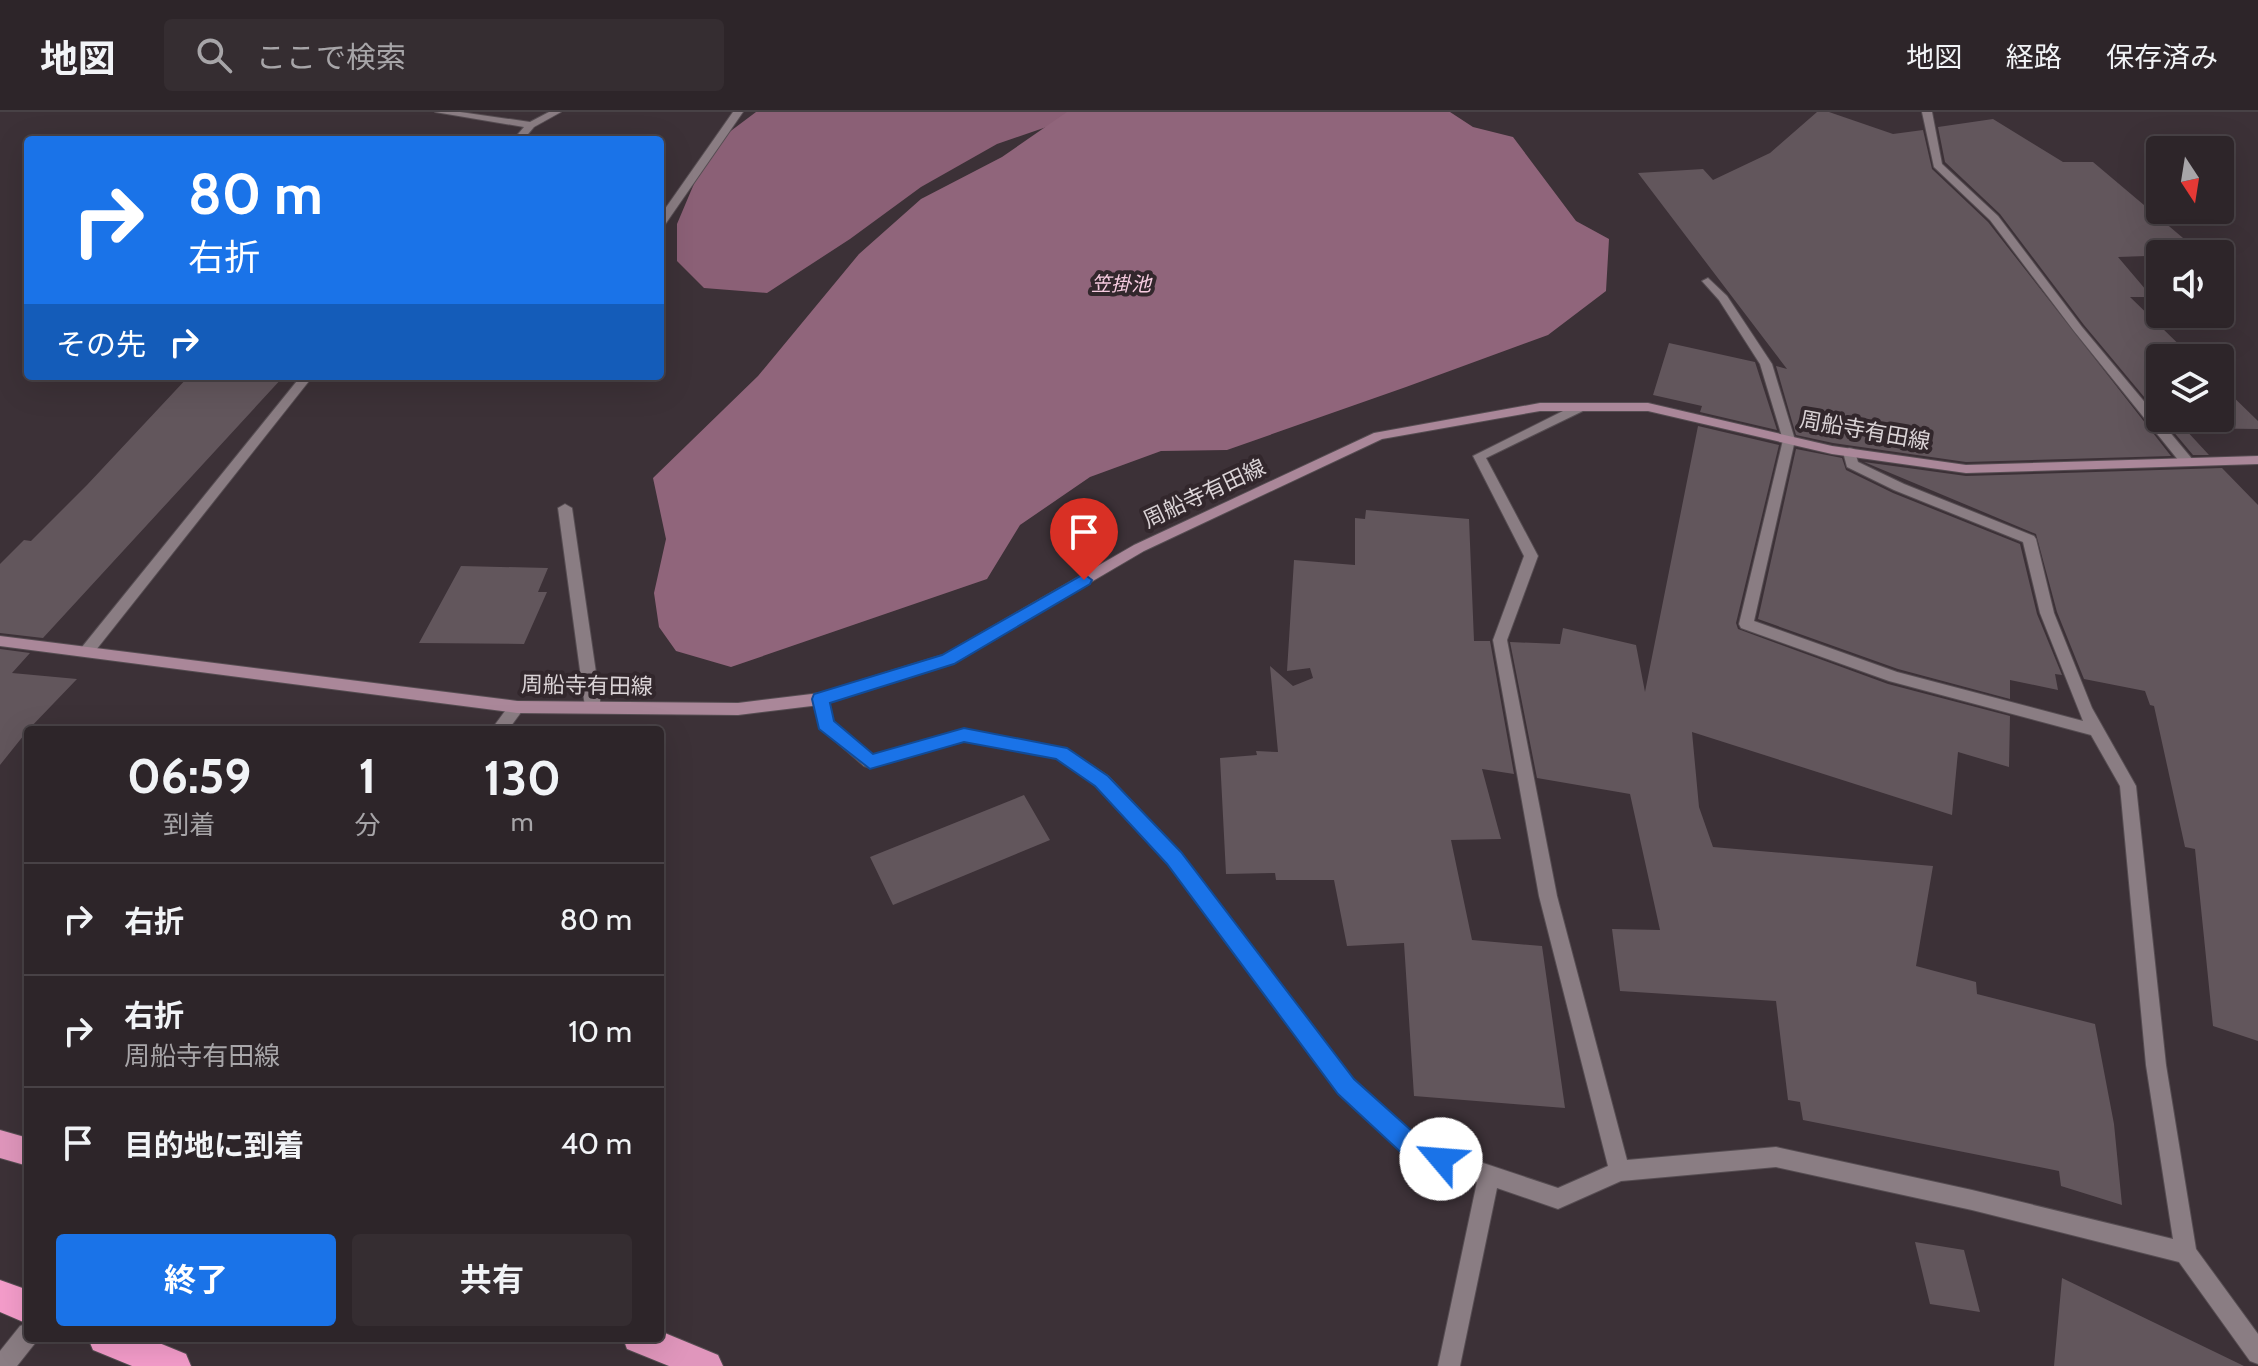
<!DOCTYPE html>
<html lang="ja">
<meta charset="utf-8">
<style>
body{margin:0;font-family:Cabin,"Noto Sans JP",sans-serif;background:#352d31;color:#f1f3f6;height:100vh;display:flex;flex-direction:column;font-size:30px;white-space:nowrap}
*{box-sizing:border-box;margin:0}
p{font-size:26px;color:#a7a5a8}
.icon{flex:none;width:44px;height:44px;fill:none;stroke:currentColor;stroke-width:2;stroke-linecap:round;stroke-linejoin:round}
.map{position:relative;flex:1;overflow:hidden}
.details{position:absolute;left:24px;top:614px;width:640px;height:616px;display:flex;flex-direction:column;background:#2d2529;border-radius:8px;box-shadow:0 8px 32px #0002,0 0 0 2px #484246}
.details>*{flex:none}
.top-card{position:absolute;left:24px;top:24px;width:640px;height:244px;border-radius:8px;box-shadow:0 8px 32px #0002,0 0 0 2px #484246;background:#1a73e8;color:#fff;overflow:hidden}
.needle{width:52px;rotate:168deg}
.controls{position:absolute;left:2146px;top:24px;display:grid;gap:16px}
.controls a{display:grid;place-items:center;width:88px;height:88px;border-radius:8px;background:#2d2529;box-shadow:0 8px 32px #0002,0 0 0 2px #484246;font-size:40px}
.pin{position:absolute;display:grid;place-items:center;width:68px;height:68px;color:#fff;margin:-82px -34px;border-radius:50% 50% 50% 0;rotate:-45deg;box-shadow:0 0 8px #0007}
.pin .icon{rotate:45deg}
.me{position:absolute;width:88px;margin:-44px;rotate:297deg;stroke-linejoin:round;filter:drop-shadow(0 0 6px #0008)}
.turn{display:flex;align-items:center;gap:28px;height:168px;padding:0 32px;font-size:36px}
.turn .icon{width:104px;height:104px;stroke-width:2.5}
.turn b{display:block;font-size:56px;line-height:68px}
.then{display:flex;align-items:center;height:76px;padding:0 32px;background:#0003;gap:16px;font-size:30px}
.eta{display:flex;justify-content:space-evenly;align-items:center;height:136px;text-align:center}
.eta b{font-size:48px;font-weight:700;line-height:56px}
.button{display:flex;gap:16px;margin-top:auto;padding:16px 32px}
.button a{flex:1;height:92px;border-radius:8px;background:#1a73e8;color:#fff;font-size:32px;font-weight:700;line-height:92px;text-align:center}
.button a+a{background:#352d31;color:#f1f3f6}
ul{padding:0;list-style:none}
li{display:flex;align-items:center;gap:24px;height:112px;padding:0 32px;border-top:2px solid #484246}
li div{flex:1}
li b{display:block;font-size:30px}
li em{font-style:normal}
header{display:flex;align-items:center;gap:48px;box-sizing:border-box;height:112px;padding:0 40px;background:#2d2529;border-bottom:2px solid #484246}
header strong{font-size:38px}
nav{display:flex;gap:44px;margin-inline-start:auto;font-size:28px}
.search{width:560px;height:72px;background:#352d31;display:flex;align-items:center;gap:20px;box-sizing:border-box;padding:0 28px;border-radius:8px;color:#a7a5a8;font-size:30px}
.map>svg:first-child{display:block}
.forest{fill:#8b6076}
.water{fill:#90657b}
.building{fill:#62565c}
.lines{fill:none;stroke-linecap:round;stroke-linejoin:round}
.minor-casing{stroke:#564d52;stroke-width:2}
.secondary-casing{stroke:#564d52;stroke-width:2}
.trunk-casing{stroke:#564d52;stroke-width:2}
.motorway-casing{stroke:#564d52;stroke-width:2}
.minor{fill:#8a7d83;fill-rule:evenodd}
.secondary{fill:#aa8799;fill-rule:evenodd}
.trunk{fill:#e096bc;fill-rule:evenodd}
.motorway{fill:#f59dcb;fill-rule:evenodd}
.route{fill:#1a73e8;stroke:#114b97;stroke-width:2}
.labels{text-anchor:middle;stroke-width:8;stroke-linejoin:round;paint-order:stroke}
.far-water-label{font-size:20px;font-style:italic;fill:#f7cce1;stroke:#32272c}
.street-label{font-size:22px;fill:#dad3d6;stroke:#32272c}
</style>
<header>
<strong>地図</strong>
<div class="search"><svg class="icon" aria-label="search" viewBox="0 0 24 24"><circle cx="10" cy="10" r="6"/><path d="M15 15l6 6"/></svg>ここで検索</div>
<nav><a>地図</a><a>経路</a><a>保存済み</a></nav>
</header>
<div class="map">
<svg width="2258" height="1254" viewBox="0 0 2258 1254">
<rect width="100%" height="100%" fill="#3c3137"/>
<path class="forest" d="M756,0H1090L997,32L921,75L850,127L767,181L704,176L677,149V112L696,67L724,24Z"/>
<path class="water" d="M1067,0H1450L1473,15L1513,25L1576,109L1609,127L1606,179L1548,223L1406,275L1227,338L1161,339L1090,365L1020,413L987,467L731,555L676,539L659,515L654,481L666,427L653,366L758,264L859,142L921,87L1002,45Z"/>
<path class="building" d="M1817,0H1829L1893,22L1923,18L1932,57L1988,110L2171,344L1966,350L1833,331L1796,323L1776,254L1787,257L1638,61L1703,57L1713,68L1770,41Z
M1993,7L2063,50H2093L2202,142L2118,145L2152,185H2130L2193,246H2160V304L2084,213L2000,102L1945,50L1938,15Z
M1669,231L1755,250L1777,318L1700,300L1702,294L1653,283Z
M189,264H284L43,526L0,521V452L24,428L31,429L87,373Z
M2220,272L2258,309V317L2184,316L2209,343H2193L2162,306H2220Z
M1698,314L1779,333L1736,511L1738,517L1888,572L2010,604L2009,655L1958,640L1952,703L1692,620L1699,695L1713,735L1933,754L1916,854L1976,870L1977,882L2095,912L2114,1012L2122,1093L2061,1074L2059,1059L1803,1008L1800,990L1788,988L1776,889L1620,879L1612,817L1660,818L1630,682L1537,666L1510,530L1560,532L1563,516L1636,533L1645,580Z
M1796,337L1842,346L1846,358L1893,381L2020,432L2037,502L2062,563L2055,562L2058,578L2010,568V587L1898,557L1758,507Z
M1864,350L1966,364L2222,356L2258,393V929L2213,914L2195,737L2185,735L2154,594L2150,593L2145,579L2084,567L2057,500L2036,422Z
M1366,398L1469,407L1474,529H1490L1514,662L1482,657L1501,727L1451,728L1472,828L1542,834L1565,996L1414,984L1404,831L1347,834L1334,768H1276L1275,761L1226,762L1220,646L1257,643L1256,639L1278,640L1270,554L1293,574L1313,566L1310,556L1287,559L1294,448L1355,453V406L1365,407Z
M461,454L548,456L538,480H547L524,532L419,531Z
M0,537L30,541L12,561L77,567L28,618L0,653Z
M1024,683L1050,728L893,793L870,745Z
M1915,1130L1964,1138L1980,1200L1930,1192Z
M2062,1166L2244,1254H2054Z"/>
<g class="lines">
<defs>
<path id="minor" d="M435,0H460L530,10L549,0H561L534,15L523,28H513L524,15Z
M733,0H743L664,114L660,115V104Z
M1922,0H1932L1942,52L1998,104L2082,215L2193,348V354H2183L2074,219L1990,108L1934,55Z
M1708,166L1727,184L1772,252L1795,328L1754,509L1897,560L2083,609L2040,501L2023,430L1894,378L1847,355L1843,340L1849,336L1854,337L1858,350L1904,372L2034,424L2036,427L2054,501L2092,596L2136,674L2166,953L2196,1137L2258,1222V1252L2250,1249L2179,1150L1972,1098L1776,1055L1621,1069L1558,1097L1497,1076L1460,1254H1438L1477,1070L1410,1046L1339,982L1168,751L1096,674L1057,646L964,629L870,656L864,654L820,616L812,587L820,581L828,587L833,609L873,643L964,617L1067,637L1108,664L1180,741L1353,968L1423,1031L1558,1076L1608,1054L1539,784L1493,528L1524,444L1473,344L1577,292H1585V298L1486,346L1538,444L1507,528L1557,784L1627,1048L1776,1035L1972,1078L2173,1127L2146,953L2120,674L2091,623L1889,569L1741,516L1739,512L1783,328L1760,252L1719,188L1702,169Z
M301,264H313L92,543H82L79,539L82,535Z
M565,392L572,396L601,595L593,601L585,595L558,396Z
M517,589L525,595L508,618H491L511,591Z
M28,1211V1226H38L36,1230L17,1254H0V1239L20,1214Z"/>
<path id="secondary" d="M1540,291H1648L1832,334L1966,353L2258,344V352L1966,361L1832,342L1648,299H1540L1382,327L1144,439L953,551L820,593L738,603L517,601L0,534V524L517,589L738,591L820,581L943,543L1134,433L1374,321Z"/>
<path id="trunk" d="M0,1018L28,1026V1054L0,1046Z
M660,1219L718,1243L723,1254H669L627,1237L623,1226H660Z"/>
<path id="motorway" d="M0,1168L28,1178V1212L0,1200Z
M88,1226H147L186,1242L191,1254H132L93,1238Z"/>
</defs>
<use href="#minor" class="minor-casing"/>
<use href="#secondary" class="secondary-casing"/>
<use href="#trunk" class="trunk-casing"/>
<use href="#motorway" class="motorway-casing"/>
<use href="#minor" class="minor"/>
<use href="#secondary" class="secondary"/>
<use href="#trunk" class="trunk"/>
<use href="#motorway" class="motorway"/>
</g>
<path class="route" d="M1084,462L1092,468L1090,472L954,552L830,591L834,609L873,642L964,616L1067,636L1108,664L1181,740L1354,967L1424,1030L1449,1039L1452,1047L1449,1055L1441,1059L1408,1047L1338,982L1167,752L1095,674L1056,647L964,630L870,657L819,617L812,587L814,582L942,543Z"/>
<g class="labels">
<g class="far-water-label">
<text x="1121" y="179">笠掛池</text>
</g>
<g class="street-label">
<text transform="translate(1865 318) rotate(10)" y="8">周船寺有田線</text>
<text transform="translate(1204 381) rotate(-25)" y="8">周船寺有田線</text>
<text transform="translate(587 573) rotate(1)" y="8">周船寺有田線</text>
</g>
</g>
</svg>
<div class="controls">
<a><svg class="needle" viewBox="-14 -14 28 28"><path d="M0-13l5 13h-10z" fill="#e53935"/><path d="M0 13l5-13h-10z" fill="#a7a5a8"/></svg></a>
<a><svg class="icon" aria-label="sound" viewBox="0 0 24 24"><path d="M4 9h4l5-4v14l-5-4H4zM17 9q2 3 0 6"/></svg></a>
<a><svg class="icon" aria-label="layers" viewBox="0 0 24 24"><path d="M12 4l9 5-9 5-9-5zM3 14l9 5 9-5"/></svg></a>
</div>
<div class="pin" style="left:1084px;top:468px;background:#d93025"><svg class="icon" aria-label="arrive" viewBox="0 0 24 24"><path d="M6 21V4h12l-3 4 3 4H6"/></svg></div>
<svg class="me" style="left:1441px;top:1047px" viewBox="-20 -20 40 40"><circle r="19" fill="#fff"/><path d="M0-13L10 11 0 6-10 11z" fill="#1a73e8"/></svg>
<div class="top-card">
<div class="turn"><svg class="icon" aria-label="right" viewBox="0 0 24 24"><path d="M7 20v-9h11M14 6l5 5-5 5"/></svg><div><b>80 m</b>右折</div></div>
<div class="then">その先<svg class="icon" aria-label="right" viewBox="0 0 24 24"><path d="M7 20v-9h11M14 6l5 5-5 5"/></svg></div>
</div>
<section class="details">
<div class="eta">
<div><b>06:59</b><p>到着</p></div>
<div><b>1</b><p>分</p></div>
<div><b>130</b><p>m</p></div>
</div>
<ul>
<li><svg class="icon" aria-label="right" viewBox="0 0 24 24"><path d="M7 20v-9h11M14 6l5 5-5 5"/></svg><div><b>右折</b></div><em>80 m</em></li>
<li><svg class="icon" aria-label="right" viewBox="0 0 24 24"><path d="M7 20v-9h11M14 6l5 5-5 5"/></svg><div><b>右折</b><p>周船寺有田線</p></div><em>10 m</em></li>
<li><svg class="icon" aria-label="arrive" viewBox="0 0 24 24"><path d="M6 21V4h12l-3 4 3 4H6"/></svg><div><b>目的地に到着</b></div><em>40 m</em></li>
</ul>
<div class="button"><a>終了</a><a>共有</a></div>
</section>
</div>
